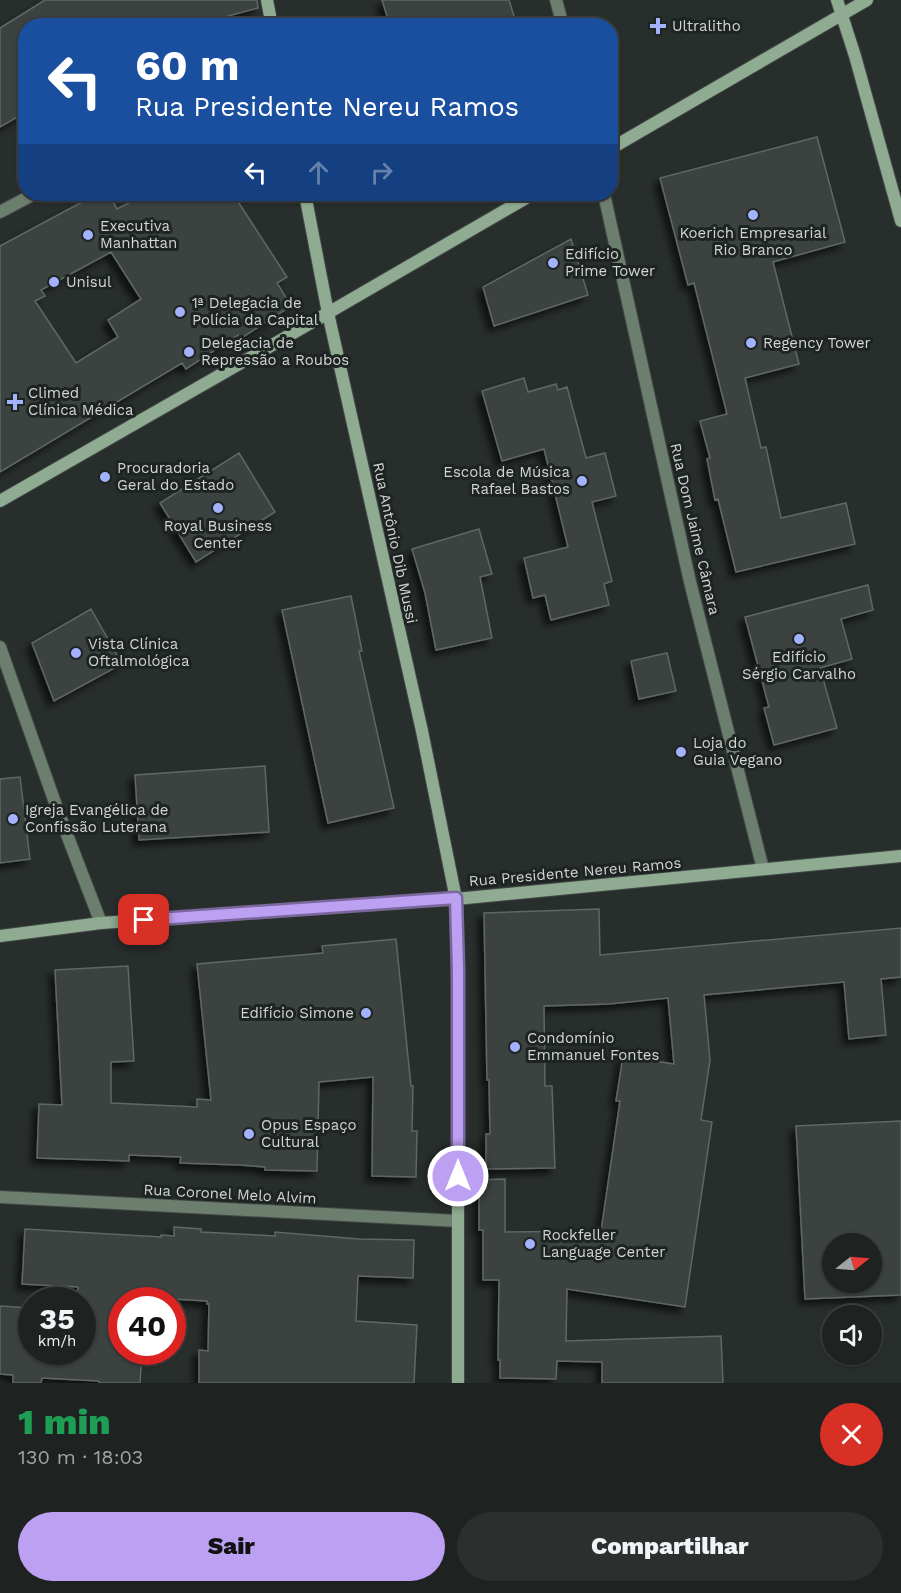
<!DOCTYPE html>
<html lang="pt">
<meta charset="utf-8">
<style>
body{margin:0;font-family:"Work Sans",sans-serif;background:#2b2f2e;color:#f1f3f6;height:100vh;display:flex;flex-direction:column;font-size:22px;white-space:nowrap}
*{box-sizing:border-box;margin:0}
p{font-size:20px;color:#a1a4a5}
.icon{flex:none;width:33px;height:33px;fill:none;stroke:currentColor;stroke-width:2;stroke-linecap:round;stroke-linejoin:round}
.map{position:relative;height:1383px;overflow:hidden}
.sheet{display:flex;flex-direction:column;background:#1e2221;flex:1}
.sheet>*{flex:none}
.guide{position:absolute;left:18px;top:18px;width:600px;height:183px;border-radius:24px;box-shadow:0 2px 4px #0004,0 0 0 2px #3c3f3f;background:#1a4fa0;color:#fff;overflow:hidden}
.needle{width:39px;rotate:73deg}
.buttons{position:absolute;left:822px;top:1233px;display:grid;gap:12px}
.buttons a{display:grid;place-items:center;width:60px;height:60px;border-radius:50%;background:#1e2221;box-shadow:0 2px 4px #0004,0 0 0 2px #3c3f3f;font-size:30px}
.speed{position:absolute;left:18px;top:1287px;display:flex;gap:12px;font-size:30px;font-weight:700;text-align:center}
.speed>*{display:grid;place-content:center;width:78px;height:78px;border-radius:50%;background:#1e2221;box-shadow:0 2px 4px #0004,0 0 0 2px #3c3f3f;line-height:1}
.speed small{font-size:15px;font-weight:400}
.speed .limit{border:9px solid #d22;background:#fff;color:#111}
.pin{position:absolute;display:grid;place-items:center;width:51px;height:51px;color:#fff;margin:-26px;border-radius:12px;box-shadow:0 3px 9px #0006}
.me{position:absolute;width:66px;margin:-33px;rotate:0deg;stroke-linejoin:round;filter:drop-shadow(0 0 4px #0008)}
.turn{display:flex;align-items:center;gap:21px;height:126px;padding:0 18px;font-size:27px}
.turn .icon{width:78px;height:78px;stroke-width:2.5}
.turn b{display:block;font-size:42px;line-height:51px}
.lanes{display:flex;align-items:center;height:57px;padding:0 18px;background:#0003;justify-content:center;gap:30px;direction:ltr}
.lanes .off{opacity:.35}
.round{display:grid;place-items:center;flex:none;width:63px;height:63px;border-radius:32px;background:#2b2f2e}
.headline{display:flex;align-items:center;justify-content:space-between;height:102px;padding:0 18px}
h1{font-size:36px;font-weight:800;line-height:45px;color:#1e9e55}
.action{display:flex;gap:12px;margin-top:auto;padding:12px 18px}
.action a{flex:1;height:69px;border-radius:36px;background:#bca0f2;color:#111;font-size:24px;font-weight:800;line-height:69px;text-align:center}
.action a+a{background:#2b2f2e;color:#f1f3f6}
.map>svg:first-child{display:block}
.building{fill:#3b4241;stroke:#5f6766;stroke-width:1.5;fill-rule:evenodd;filter:url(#shadow)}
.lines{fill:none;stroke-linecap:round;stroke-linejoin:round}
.street-casing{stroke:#434947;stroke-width:14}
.secondary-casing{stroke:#434947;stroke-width:14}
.street{stroke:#6c7e6e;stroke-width:12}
.secondary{stroke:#8fac93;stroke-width:12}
.route-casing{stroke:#7a689d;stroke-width:15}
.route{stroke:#bca0f2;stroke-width:10}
.poi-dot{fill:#a3b2fd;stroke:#1e2422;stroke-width:2}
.labels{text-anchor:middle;stroke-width:6;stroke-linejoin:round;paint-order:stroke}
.poi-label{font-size:15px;fill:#d1d5d3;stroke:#1e2422;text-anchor:start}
.street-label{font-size:15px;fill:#d1d5d3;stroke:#1e2422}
</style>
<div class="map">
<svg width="901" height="1383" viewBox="0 0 901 1383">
<defs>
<filter id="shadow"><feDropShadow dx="-5.5" dy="5.5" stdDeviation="3" flood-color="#0009"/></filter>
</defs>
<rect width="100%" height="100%" fill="#282e2c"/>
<path class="building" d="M45,0H257L258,8L191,26H26V112L0,127V28Z
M382,0H509L517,26H390Z
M817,137L845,242L773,262L799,364L745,378L761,448L766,447L781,518L846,503L855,544L736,572L718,499L715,500L707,459L710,458L700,421L727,414L694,283L688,285L660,178Z
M97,194H109L117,209L146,194H233L287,277L277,283L291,306L240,339L238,335L186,369L182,363L0,472V246ZM111,252L141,299L108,320L118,337L76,363L35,301L45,296L41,290Z
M571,239L588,295L494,326L483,287Z
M524,378L528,392L556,384L558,390L567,387L586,458L605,453L616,496L592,502L612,581L604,584L609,605L551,620L545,595L533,598L524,558L568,547L544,449L502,461L482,391Z
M239,453L275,512L196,562L160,503Z
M479,529L492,574L480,577L492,638L436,650L425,593L412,549Z
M868,585L873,610L841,619L852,659L820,668L837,728L774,745L764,708L769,707L745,617Z
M351,596L362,651H359L394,808L328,823L282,610Z
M91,609L122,664L54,701L32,643Z
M667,653L676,691L639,699L631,661Z
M265,766L269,832L139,840L135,775Z
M20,777L30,859L0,863V779Z
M599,909L600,955L901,928V977L881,979L886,1035L849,1039L844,982L704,995L710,1060L701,1120L712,1122L685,1307L567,1289L566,1341L721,1336L723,1383H602V1362L557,1361L556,1379L500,1378V1360H498L499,1280H483V1230H479V1180L505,1179V1232L601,1231L620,1101H616L623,1056L674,1064L668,998L609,1004L544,1006L545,1086H552L555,1168L486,1169V1134H490L489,1080H487L484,913Z
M396,939L411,1086H413L412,1131H417L416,1177L372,1176L373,1077L319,1082L317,1171L265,1170V1167L240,1165L180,1163L181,1157L129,1155V1161L37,1158L39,1104L62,1105L55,970L128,966L134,1061L111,1062V1103L197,1107V1099L211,1100L197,964L323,953L322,946Z
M901,1121V1295L805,1299L796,1126ZM832,1244H872V1282H832Z
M174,1227L201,1229V1232L275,1236V1232L359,1239L414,1240L413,1278L358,1276L356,1321L417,1325L414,1383H199V1350L208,1351L209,1304H207V1301L122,1296V1352H142L140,1383H99V1381L42,1378L41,1383H13V1375L0,1374V1306L32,1308V1352H82V1300H77L78,1287L22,1284L25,1229L161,1237V1235L174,1236Z"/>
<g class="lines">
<defs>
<path id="street" d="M556,0L563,26
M604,194L690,582L763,869
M0,212L34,194
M0,647L59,814L101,923
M0,1197L458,1221"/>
<path id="secondary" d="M267,0L272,26
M837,0L855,56L901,221
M610,149L867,0
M305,194L328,313L422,731L456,899L458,986V1383
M0,501L302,328L533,194
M0,936L101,923L456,899L901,856"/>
</defs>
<use href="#street" class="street-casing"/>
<use href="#secondary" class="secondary-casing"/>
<use href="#street" class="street"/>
<use href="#secondary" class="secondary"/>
</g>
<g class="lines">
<defs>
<path id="route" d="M144,920L456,898L458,969V1176"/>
</defs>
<use href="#route" class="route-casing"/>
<use href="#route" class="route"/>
</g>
<g class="poi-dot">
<path d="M655 17h6v6h6v6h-6v6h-6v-6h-6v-6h6z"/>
<circle cx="753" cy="215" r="6"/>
<circle cx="88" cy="235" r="6"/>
<circle cx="553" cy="263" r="6"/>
<circle cx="54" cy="282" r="6"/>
<circle cx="180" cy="312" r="6"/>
<circle cx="751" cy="343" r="6"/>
<circle cx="189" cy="352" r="6"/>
<path d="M12 393h6v6h6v6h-6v6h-6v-6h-6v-6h6z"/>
<circle cx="105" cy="477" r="6"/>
<circle cx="582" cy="481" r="6"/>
<circle cx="218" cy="508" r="6"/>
<circle cx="799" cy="639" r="6"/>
<circle cx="76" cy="653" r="6"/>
<circle cx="681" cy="752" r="6"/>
<circle cx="13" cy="819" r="6"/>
<circle cx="366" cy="1013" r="6"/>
<circle cx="515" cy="1047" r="6"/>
<circle cx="249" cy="1134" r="6"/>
<circle cx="530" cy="1244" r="6"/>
</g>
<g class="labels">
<g class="poi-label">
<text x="672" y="31">Ultralitho</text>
<text x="100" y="231">Executiva<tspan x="100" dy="17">Manhattan</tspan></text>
<text x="753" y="238" text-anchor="middle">Koerich Empresarial<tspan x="753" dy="17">Rio Branco</tspan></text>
<text x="565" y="259">Edifício<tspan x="565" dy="17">Prime Tower</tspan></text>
<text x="66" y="287">Unisul</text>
<text x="192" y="308">1ª Delegacia de<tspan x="192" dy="17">Polícia da Capital</tspan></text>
<text x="201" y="348">Delegacia de<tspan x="201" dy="17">Repressão a Roubos</tspan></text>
<text x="763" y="348">Regency Tower</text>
<text x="28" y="398">Climed<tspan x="28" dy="17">Clínica Médica</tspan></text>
<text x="117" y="473">Procuradoria<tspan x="117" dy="17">Geral do Estado</tspan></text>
<text x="570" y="477" text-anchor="end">Escola de Música<tspan x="570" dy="17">Rafael Bastos</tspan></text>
<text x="218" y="531" text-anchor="middle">Royal Business<tspan x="218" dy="17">Center</tspan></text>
<text x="88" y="649">Vista Clínica<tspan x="88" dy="17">Oftalmológica</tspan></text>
<text x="799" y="662" text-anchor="middle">Edifício<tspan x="799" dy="17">Sérgio Carvalho</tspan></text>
<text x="693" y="748">Loja do<tspan x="693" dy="17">Guia Vegano</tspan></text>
<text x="25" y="815">Igreja Evangélica de<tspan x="25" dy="17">Confissão Luterana</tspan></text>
<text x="354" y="1018" text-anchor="end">Edifício Simone</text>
<text x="527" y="1043">Condomínio<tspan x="527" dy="17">Emmanuel Fontes</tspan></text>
<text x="261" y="1130">Opus Espaço<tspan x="261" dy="17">Cultural</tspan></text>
<text x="542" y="1240">Rockfeller<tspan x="542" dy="17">Language Center</tspan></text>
</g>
<g class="street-label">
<text transform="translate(695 529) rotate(77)" y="5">Rua Dom Jaime Câmara</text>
<text transform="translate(395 543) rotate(78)" y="5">Rua Antônio Dib Mussi</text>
<text transform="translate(575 872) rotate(-5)" y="5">Rua Presidente Nereu Ramos</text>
<text transform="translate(230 1194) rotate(3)" y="5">Rua Coronel Melo Alvim</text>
</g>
</g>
</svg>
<div class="buttons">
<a><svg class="needle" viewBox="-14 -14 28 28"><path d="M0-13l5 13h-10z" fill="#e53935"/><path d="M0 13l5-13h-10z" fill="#a1a4a5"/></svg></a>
<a><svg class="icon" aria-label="sound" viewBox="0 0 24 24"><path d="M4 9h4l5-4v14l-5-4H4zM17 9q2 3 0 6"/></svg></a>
</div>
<div class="speed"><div>35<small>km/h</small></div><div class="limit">40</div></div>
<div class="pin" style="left:144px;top:920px;background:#d93025"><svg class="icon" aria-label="arrive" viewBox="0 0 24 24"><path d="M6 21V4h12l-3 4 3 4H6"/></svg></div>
<svg class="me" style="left:458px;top:1176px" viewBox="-20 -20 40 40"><circle r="17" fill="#bca0f2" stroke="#fff" stroke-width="3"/><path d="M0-11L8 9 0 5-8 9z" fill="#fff"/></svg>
<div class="guide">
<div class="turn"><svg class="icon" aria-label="left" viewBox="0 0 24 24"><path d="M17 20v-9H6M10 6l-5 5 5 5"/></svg><div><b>60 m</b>Rua Presidente Nereu Ramos</div></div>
<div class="lanes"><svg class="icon" aria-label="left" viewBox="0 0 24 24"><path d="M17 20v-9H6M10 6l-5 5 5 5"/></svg><svg class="icon off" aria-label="ahead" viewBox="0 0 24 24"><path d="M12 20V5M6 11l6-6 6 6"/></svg><svg class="icon off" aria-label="right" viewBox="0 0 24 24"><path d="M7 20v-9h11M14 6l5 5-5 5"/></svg></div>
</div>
</div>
<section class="sheet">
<div class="headline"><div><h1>1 min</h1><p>130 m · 18:03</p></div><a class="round" style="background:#d93025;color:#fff"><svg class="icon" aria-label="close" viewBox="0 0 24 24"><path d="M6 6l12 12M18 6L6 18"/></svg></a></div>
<div class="action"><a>Sair</a><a>Compartilhar</a></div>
</section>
